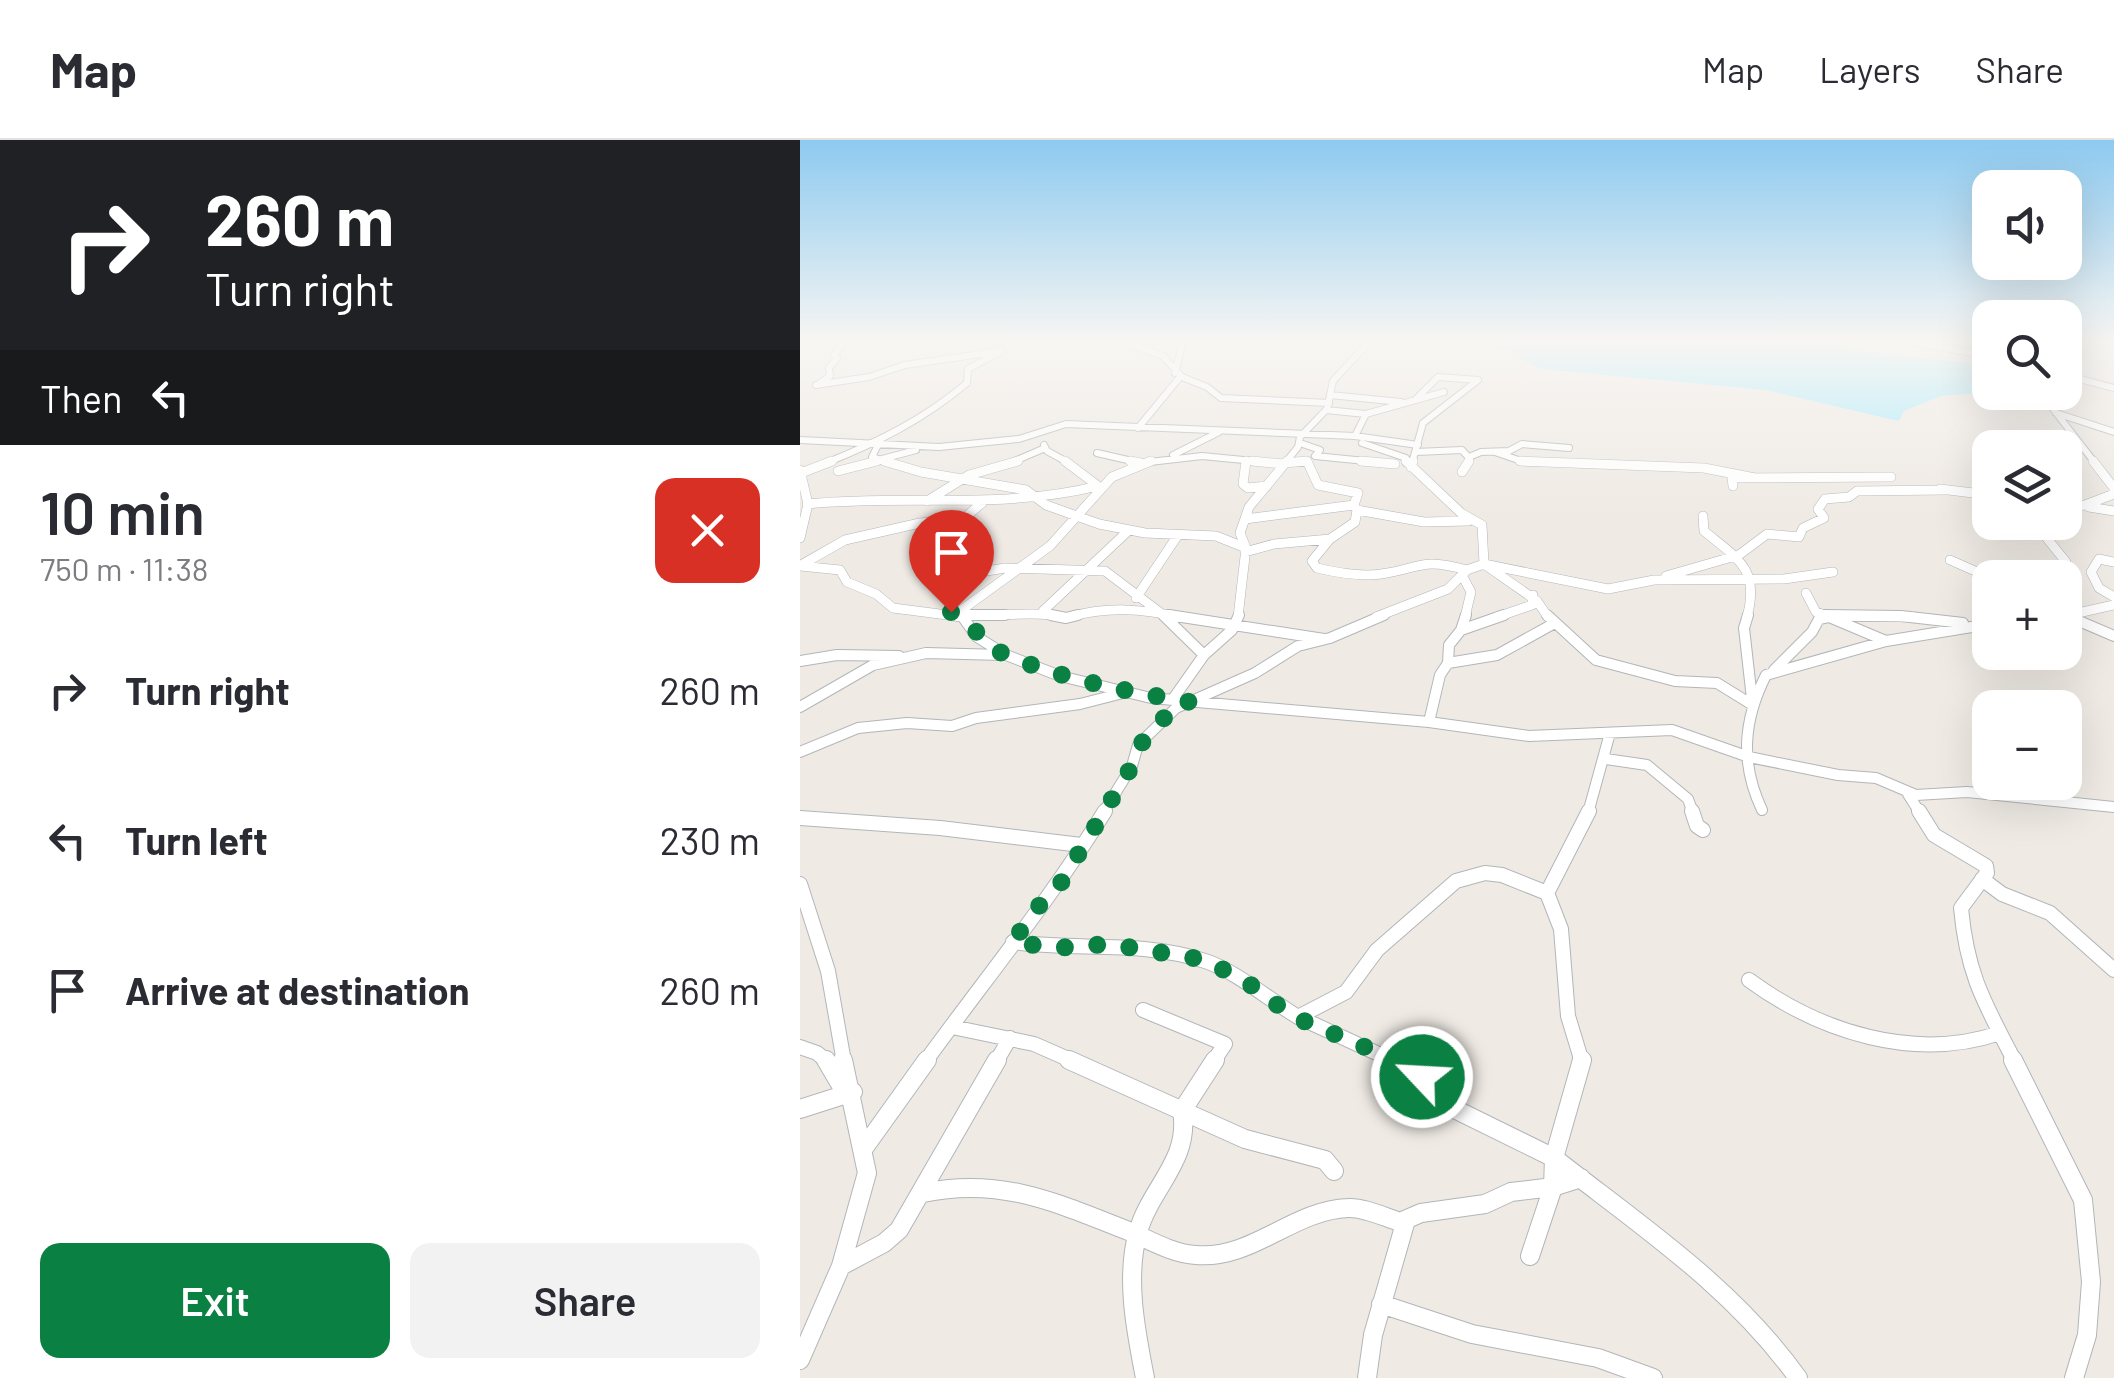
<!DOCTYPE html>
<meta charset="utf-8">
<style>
body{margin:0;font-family:Barlow,sans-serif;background:#f2f2f3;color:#2b2b33;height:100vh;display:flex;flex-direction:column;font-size:38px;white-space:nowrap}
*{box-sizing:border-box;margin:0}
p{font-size:32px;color:#7c7c81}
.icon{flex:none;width:55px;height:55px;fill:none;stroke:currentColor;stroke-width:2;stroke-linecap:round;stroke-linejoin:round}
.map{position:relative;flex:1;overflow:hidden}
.side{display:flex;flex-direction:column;background:#fff;width:800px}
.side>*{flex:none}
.top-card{background:#202124;color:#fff;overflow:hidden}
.fabs{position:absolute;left:1172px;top:30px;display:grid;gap:20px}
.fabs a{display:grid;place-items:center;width:110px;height:110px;border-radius:20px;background:#fff;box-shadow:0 10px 40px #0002;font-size:50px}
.pin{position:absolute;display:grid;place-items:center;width:85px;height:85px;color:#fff;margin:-102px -42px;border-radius:50% 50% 50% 0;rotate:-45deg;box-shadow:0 0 10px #0007}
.pin .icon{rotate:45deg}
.me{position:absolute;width:110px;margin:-55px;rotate:295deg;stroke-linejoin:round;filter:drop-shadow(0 0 8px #0008)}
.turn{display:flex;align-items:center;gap:35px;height:210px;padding:0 40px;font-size:45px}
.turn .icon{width:130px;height:130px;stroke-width:2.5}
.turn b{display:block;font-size:70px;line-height:85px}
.then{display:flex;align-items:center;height:95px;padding:0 40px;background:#0003;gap:20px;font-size:38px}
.round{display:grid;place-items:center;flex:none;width:105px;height:105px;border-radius:20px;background:#f2f2f3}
.overview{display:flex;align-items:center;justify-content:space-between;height:170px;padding:0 40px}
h1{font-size:60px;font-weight:600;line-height:75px}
.action{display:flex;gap:20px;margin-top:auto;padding:20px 40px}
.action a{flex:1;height:115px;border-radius:20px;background:#0b8043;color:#fff;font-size:40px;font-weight:600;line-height:115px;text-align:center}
.action a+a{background:#f2f2f3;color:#2b2b33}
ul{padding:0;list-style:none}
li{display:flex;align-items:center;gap:30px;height:150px;padding:0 40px}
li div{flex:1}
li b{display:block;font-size:38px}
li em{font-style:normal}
header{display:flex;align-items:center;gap:60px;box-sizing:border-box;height:140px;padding:0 50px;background:#fff;border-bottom:2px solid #e1e1e2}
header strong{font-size:48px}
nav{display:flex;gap:55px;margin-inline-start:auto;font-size:35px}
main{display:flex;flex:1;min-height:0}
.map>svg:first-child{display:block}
.water{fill:#a6ebfd}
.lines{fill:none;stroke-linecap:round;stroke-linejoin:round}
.street-far4-casing{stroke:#b2b6b9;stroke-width:8}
.street-far3-casing{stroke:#b2b6b9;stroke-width:10}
.street-far2-casing{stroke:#b2b6b9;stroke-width:12}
.street-far1-casing{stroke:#b2b6b9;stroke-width:16}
.street-casing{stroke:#b2b6b9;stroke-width:20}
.street-far4{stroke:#fff;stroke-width:6}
.street-far3{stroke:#fff;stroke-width:9}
.street-far2{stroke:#fff;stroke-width:10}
.street-far1{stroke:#fff;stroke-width:14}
.street{stroke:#fff;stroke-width:18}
.route{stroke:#0b8043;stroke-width:18;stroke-dasharray:0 32.4}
</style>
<header>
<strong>Map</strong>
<nav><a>Map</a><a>Layers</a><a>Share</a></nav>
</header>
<main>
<section class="side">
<div class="top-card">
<div class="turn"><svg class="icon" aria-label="right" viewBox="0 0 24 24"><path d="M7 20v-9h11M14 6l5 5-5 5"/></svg><div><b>260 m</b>Turn right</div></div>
<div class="then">Then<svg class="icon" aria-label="left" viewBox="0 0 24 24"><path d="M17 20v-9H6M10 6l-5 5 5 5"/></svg></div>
</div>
<div class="overview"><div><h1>10 min</h1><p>750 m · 11:38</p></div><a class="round" style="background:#d93025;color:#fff"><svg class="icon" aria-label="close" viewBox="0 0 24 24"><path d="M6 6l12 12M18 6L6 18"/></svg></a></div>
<ul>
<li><svg class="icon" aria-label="right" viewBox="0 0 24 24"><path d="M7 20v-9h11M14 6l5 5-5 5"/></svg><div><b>Turn right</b></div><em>260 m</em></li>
<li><svg class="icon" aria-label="left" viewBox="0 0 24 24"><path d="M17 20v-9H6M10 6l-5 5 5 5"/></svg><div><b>Turn left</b></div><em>230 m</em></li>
<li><svg class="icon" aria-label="arrive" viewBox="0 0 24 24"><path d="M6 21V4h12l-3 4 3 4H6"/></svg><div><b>Arrive at destination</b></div><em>260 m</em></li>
</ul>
<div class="action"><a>Exit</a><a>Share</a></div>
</section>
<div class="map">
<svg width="1314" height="1238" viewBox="0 0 1314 1238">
<rect width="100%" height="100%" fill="#efeae4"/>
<path class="water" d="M637,201H1008L1088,215L1190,225V252L1141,256L1104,271L1099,281L965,250L742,229L722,220L717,211L658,207Z"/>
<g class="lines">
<defs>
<path id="street-far4" d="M321,201L363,216L382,237L407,247L421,258L529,263
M555,201H606
M1106,201L1190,216
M375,233L383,201
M1265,235L1314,248
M20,243L30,236L29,228L37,218L34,215L45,201
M16,245L69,237L105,225L201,211L168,229L167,243C123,280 78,302 26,323
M1240,252L1295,323
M530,255L601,262
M526,270L566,274
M1256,273L1314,292
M338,288L380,237
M555,296L566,274L644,252
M0,300L139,307L219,299L266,284L555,296L618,305
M79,303L72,317L92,323
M500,303L520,310L515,316L586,323
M562,303L606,318V323
M244,305L247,311L269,323
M616,312L662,310L670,319L667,323
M695,312L724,322L756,323
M297,313L341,323
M373,315L419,292
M669,317L681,312L709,311L722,304L769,308
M67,323L116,310
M210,323L245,308
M341,323L402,316L475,323
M484,323H508
M485,323L498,307L500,297L527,269L533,241L570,201
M612,323L623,283L678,240L638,237L616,259"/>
<path id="street-far3" d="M84,321L121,332L226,350L246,365L299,384L345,393L416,396L446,408
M265,321L298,346
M330,321L341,323
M446,321L443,344L448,348L467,346
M452,321L483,324
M561,321L595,324
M606,321L661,373L682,385L684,424L737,461L748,477
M720,321L904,328L955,338
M1293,321L1314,348
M484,323L507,321L518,345L558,353L554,365L557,370L624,382L669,381
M611,327L613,321
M0,330L8,364L0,398
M38,331L77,321
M662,332L669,321
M1,333L32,321
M933,346L932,338L1091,337
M1140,349L1190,355
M127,361L169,335L218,321
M7,364C105,354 202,370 298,346
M1265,367L1285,365L1314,354
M1289,367L1314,371
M903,376L904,391C938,419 960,429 947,477
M445,379L554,365
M1234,382L1266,422L1260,438
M530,399L512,421L517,428C538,433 560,437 581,434C623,428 619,417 667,430
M445,412L474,404L530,399L555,382L557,370
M1150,420L1191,438
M1314,422L1299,419L1291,432L1299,448L1314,457
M1,425L45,400L120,383L163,379L182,363
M0,426L40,430L47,442L76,454L93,468L163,477
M136,432L174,433L205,428L305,431L366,477
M866,436L939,415L967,394L999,397L1003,388L1024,378L1018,369L1025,359L1049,357L1057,351L1146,350
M663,437L671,452L665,477
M1006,453L1016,472L1027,476L1112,477
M336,458L378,395
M243,471L328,391
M156,474L250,406L312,337L351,321
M160,475C195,478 228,470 262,477
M1265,475L1270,477
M1269,475L1314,465
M269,477C309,466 341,469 381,477
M438,477L446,408L440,393L449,367L487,321
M576,477L648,449L667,430L684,424L808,449L854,440L984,439L1033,432
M697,477L732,465L733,455"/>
<path id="street-far2" d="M151,475L162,476L177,497L206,515L260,536L351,558L629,582L729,596L872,590L949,617L1038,635L1076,638L1116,655L1167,652L1314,667
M160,475H205
M251,475L266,478L278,475
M363,475L404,515
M369,475L524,499
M747,475L796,520L875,541L917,543L951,564
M948,475L944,488L952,559
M1024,475L1101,476L1163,483
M1265,475L1314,496
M661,490L704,475
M0,521L37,515L99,516
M648,523L697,515L753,484
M974,530L1012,492L1019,479L1029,477L1086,501
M373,559L404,515L432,490L439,475
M0,567L73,525L126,513L203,515
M629,582L640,535L648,523L649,505L661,490L666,475
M0,612L58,588L107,583L152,586L176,578L280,564L323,553
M806,619L847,625L888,659L893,673
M1108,654L1120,673
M962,670C940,623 943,581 966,535L1086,501L1190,484
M303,673L332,626L338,605L376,568L455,533L498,506L530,498L584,475
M788,673L810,593"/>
<path id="street-far1" d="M892,671L897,686L903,690
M1119,671L1134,695L1186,726L1187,733L1161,768C1167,835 1185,864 1215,922
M0,678L140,688L281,705
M1182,739L1202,754L1250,773L1314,830
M0,744L28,831L44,922
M213,802C277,811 342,800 405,821C434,830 471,861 498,877L546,852L577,810L656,741L685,733L702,735L747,753
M949,840C1020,892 1114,922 1200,893
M343,870L425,904L413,922
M498,877L596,922
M152,887L234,904L275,922
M0,907L17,913L28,922
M125,922C186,838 251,759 305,671
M196,922L210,898
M782,922L768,876L761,789L747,753L789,671"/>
<path id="street" d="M26,920L46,954
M269,920L445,999L525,1020L534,1031
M782,920L754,1018C841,1086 933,1147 998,1238
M1213,920L1283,1060L1291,1142L1287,1195L1274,1238
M0,969L53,952
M382,971L415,920
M64,1008L127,920
M123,1053C202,1036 259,1064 331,1092C351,1101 374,1114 396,1115C452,1120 493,1070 548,1068C564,1067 584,1077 600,1082L621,1073L685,1064L711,1052L753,1047L754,1018L622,953L621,931L589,920
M730,1116L753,1047L781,1038
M41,1126L84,1103L99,1090L197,920
M581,1164L672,1194L798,1218L853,1238
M0,1220L41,1126L67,1033L43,920
M345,1238C336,1192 325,1138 338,1092C350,1048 391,1020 382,971
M567,1238L573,1195L606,1080"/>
</defs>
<use href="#street-far4" class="street-far4-casing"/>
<use href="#street-far3" class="street-far3-casing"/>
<use href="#street-far2" class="street-far2-casing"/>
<use href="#street-far1" class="street-far1-casing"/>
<use href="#street" class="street-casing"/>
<use href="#street-far4" class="street-far4"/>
<use href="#street-far3" class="street-far3"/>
<use href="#street-far2" class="street-far2"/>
<use href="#street-far1" class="street-far1"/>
<use href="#street" class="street"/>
</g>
<linearGradient id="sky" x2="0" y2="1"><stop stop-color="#8dcaf0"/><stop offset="0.54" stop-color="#f8f6f3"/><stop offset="1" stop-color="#f8f6f3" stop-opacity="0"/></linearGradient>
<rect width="1314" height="374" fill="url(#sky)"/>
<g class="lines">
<path class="route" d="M151,472C174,481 179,503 204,514C264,540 326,551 390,562C364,573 338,599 332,626L259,746L235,770L213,802L255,808L309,804L406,820L456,848L490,875L621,931L622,937"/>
</g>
</svg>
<div class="fabs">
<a><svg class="icon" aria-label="sound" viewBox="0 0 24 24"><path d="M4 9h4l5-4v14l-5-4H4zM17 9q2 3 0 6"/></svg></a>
<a><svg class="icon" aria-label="search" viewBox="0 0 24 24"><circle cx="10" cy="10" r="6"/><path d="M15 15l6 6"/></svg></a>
<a><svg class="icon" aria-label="layers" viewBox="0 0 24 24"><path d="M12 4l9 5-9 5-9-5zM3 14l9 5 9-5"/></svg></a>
<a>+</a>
<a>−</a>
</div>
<div class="pin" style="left:151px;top:472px;background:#d93025"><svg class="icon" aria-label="arrive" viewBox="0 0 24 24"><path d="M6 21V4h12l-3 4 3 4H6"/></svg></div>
<svg class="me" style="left:622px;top:937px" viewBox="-20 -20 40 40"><circle r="17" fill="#0b8043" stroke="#fff" stroke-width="3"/><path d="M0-11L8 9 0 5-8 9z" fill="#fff"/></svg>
</div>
</main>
